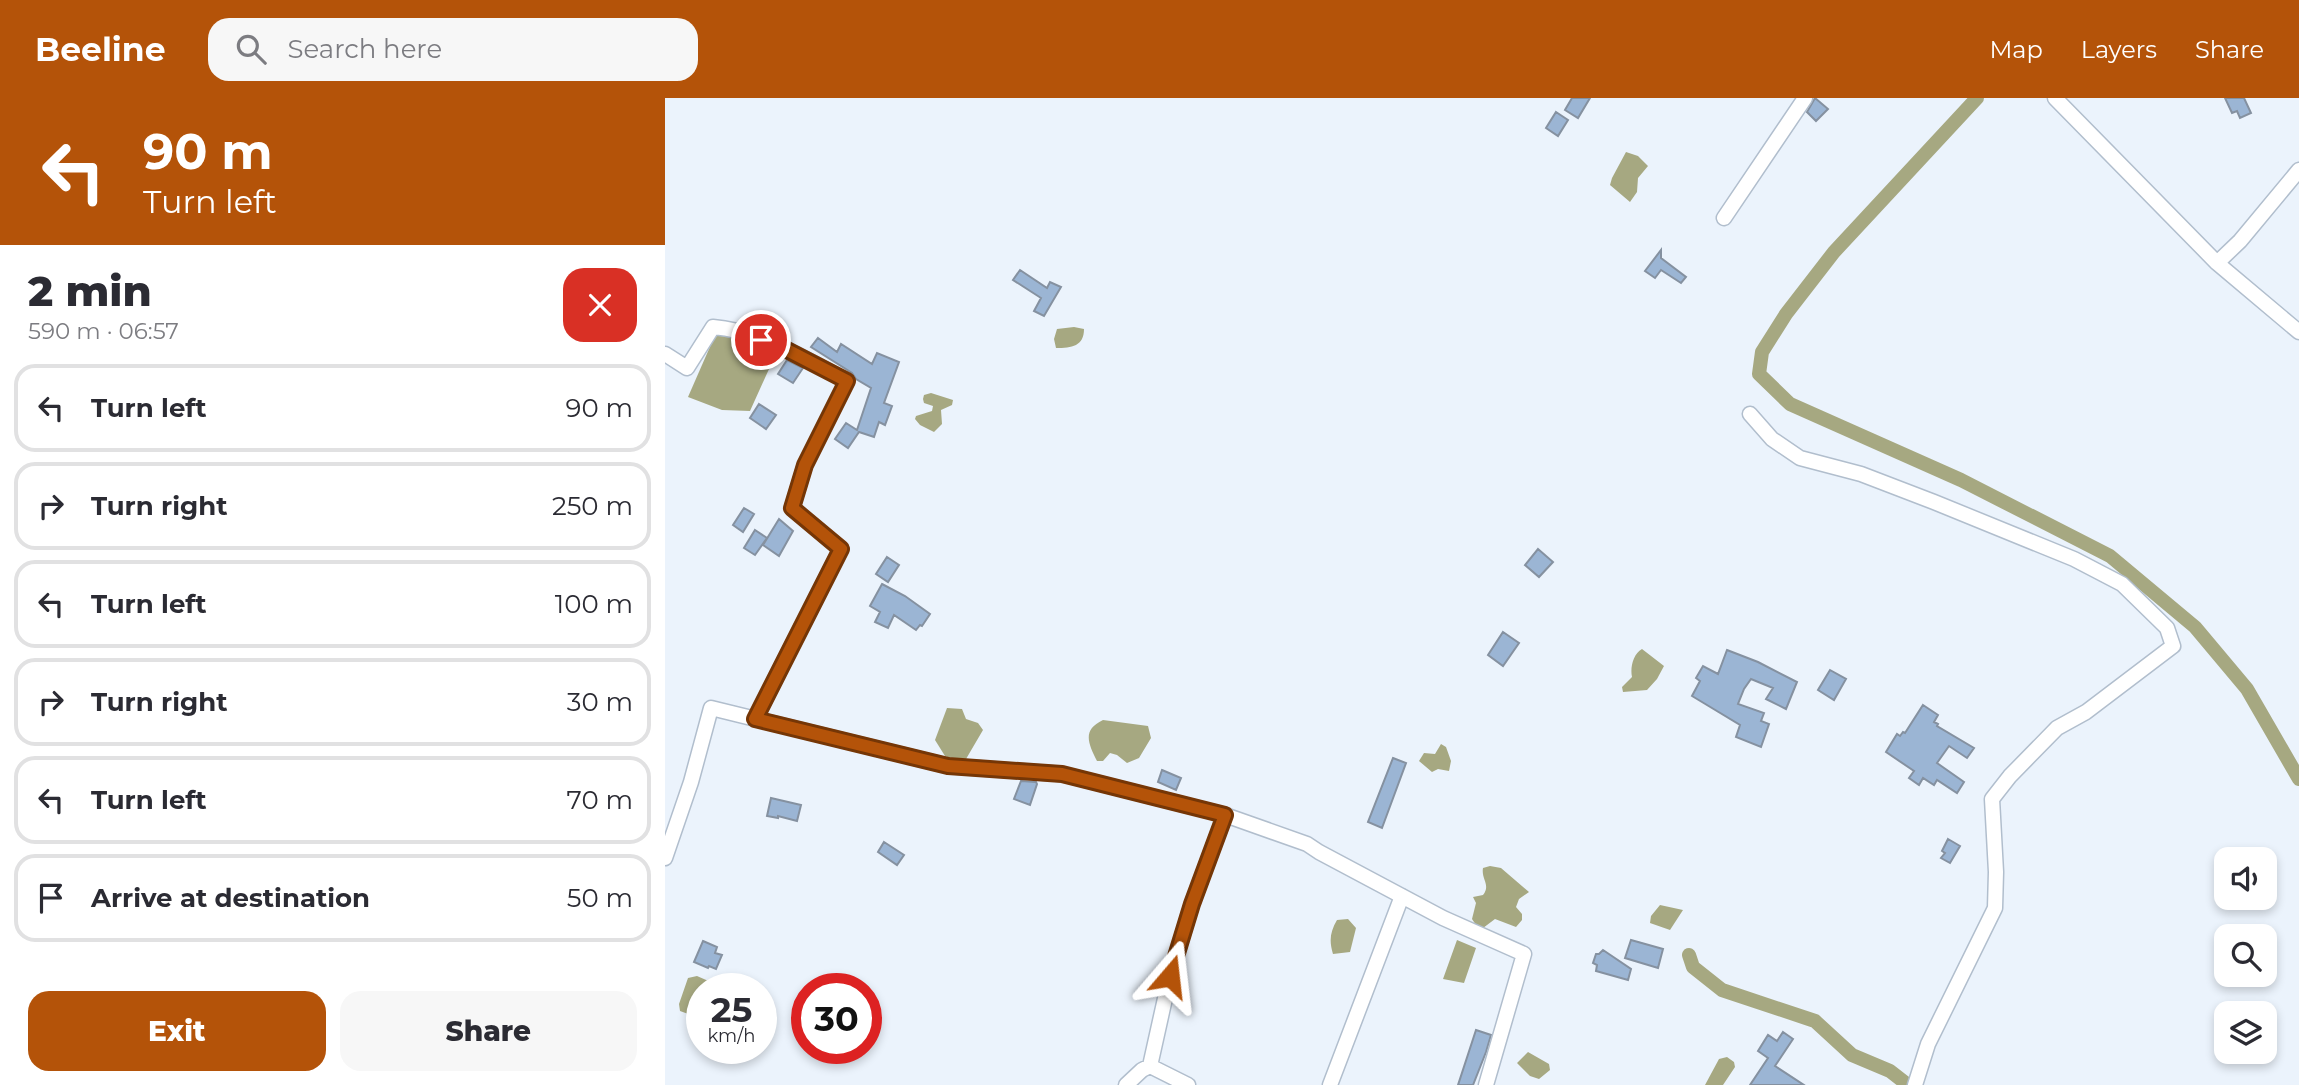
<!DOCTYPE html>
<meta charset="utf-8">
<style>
body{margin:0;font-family:Montserrat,sans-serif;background:#f7f7f7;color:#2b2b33;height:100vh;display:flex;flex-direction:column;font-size:26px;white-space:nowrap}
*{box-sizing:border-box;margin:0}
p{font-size:23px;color:#7c7c81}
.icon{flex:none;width:38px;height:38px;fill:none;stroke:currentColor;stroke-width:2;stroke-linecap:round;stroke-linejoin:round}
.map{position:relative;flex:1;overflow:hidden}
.sheet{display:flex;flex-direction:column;background:#fff;width:665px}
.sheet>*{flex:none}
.banner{background:#b45309;color:#fff;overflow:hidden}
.controls{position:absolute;left:1549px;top:749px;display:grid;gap:14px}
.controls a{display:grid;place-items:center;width:63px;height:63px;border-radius:14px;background:#fff;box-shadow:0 4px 10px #0003;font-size:35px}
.speed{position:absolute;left:21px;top:875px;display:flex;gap:14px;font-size:35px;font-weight:700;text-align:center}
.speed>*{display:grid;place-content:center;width:91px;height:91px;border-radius:50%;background:#fff;box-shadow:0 4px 10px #0003;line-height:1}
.speed small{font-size:18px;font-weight:400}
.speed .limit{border:10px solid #d22;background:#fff;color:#111}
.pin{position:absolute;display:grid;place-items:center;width:60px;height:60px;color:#fff;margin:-30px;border:4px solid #fff;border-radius:50%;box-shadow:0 2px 7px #0007}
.me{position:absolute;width:77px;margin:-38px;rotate:17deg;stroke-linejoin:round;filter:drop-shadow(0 0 5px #0008)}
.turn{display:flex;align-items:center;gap:24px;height:147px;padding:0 28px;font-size:32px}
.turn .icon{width:91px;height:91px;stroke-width:2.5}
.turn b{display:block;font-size:49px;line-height:60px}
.round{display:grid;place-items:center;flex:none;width:74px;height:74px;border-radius:21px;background:#f7f7f7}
.headline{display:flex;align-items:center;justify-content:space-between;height:119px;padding:0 28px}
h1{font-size:42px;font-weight:800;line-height:52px}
.cta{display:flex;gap:14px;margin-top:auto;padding:14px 28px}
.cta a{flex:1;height:80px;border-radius:21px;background:#b45309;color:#fff;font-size:28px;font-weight:800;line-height:80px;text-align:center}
.cta a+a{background:#f7f7f7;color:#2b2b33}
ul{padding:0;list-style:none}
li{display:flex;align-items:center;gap:21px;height:88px;margin:0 14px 10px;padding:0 14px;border:4px solid #e1e1e2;border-radius:21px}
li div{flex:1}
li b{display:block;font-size:26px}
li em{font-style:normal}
header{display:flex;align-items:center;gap:42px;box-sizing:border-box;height:98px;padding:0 35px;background:#b45309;color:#fff}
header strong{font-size:33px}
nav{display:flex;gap:38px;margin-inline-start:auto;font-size:24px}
.search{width:490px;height:63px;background:#f7f7f7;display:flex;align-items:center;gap:18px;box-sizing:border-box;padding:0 24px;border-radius:21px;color:#7c7c81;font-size:26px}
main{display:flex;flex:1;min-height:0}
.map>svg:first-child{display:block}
.water{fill:#a6a881}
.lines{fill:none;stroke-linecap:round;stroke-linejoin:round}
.canal{stroke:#a6a881;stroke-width:14}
.building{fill:#9bb5d4;stroke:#8591a0;stroke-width:2}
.minor-casing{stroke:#b1becd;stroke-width:17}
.minor{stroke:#fff;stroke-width:14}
.route-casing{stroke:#753606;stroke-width:18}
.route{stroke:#b45309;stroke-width:12}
</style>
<header>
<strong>Beeline</strong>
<div class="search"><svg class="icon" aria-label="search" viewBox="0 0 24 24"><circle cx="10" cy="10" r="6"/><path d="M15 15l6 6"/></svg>Search here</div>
<nav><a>Map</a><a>Layers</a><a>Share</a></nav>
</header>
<main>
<section class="sheet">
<div class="banner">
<div class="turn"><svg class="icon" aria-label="left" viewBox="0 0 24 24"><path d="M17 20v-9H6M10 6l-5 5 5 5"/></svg><div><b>90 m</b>Turn left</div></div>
</div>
<div class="headline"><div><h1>2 min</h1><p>590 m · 06:57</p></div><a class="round" style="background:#d93025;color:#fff"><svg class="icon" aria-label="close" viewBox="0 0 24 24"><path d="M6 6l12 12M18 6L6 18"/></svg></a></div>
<ul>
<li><svg class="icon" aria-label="left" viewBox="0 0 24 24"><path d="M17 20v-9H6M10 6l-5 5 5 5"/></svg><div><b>Turn left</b></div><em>90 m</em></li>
<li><svg class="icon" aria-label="right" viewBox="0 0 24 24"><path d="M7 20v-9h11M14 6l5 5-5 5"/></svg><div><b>Turn right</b></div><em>250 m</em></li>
<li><svg class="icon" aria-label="left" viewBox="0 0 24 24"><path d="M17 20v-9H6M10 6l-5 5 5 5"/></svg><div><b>Turn left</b></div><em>100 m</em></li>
<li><svg class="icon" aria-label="right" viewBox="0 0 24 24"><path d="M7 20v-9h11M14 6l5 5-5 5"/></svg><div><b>Turn right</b></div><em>30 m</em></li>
<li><svg class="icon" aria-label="left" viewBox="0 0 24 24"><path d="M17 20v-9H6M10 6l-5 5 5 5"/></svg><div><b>Turn left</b></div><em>70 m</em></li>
<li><svg class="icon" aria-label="arrive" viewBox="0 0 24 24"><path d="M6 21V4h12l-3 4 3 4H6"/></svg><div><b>Arrive at destination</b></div><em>50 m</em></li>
</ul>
<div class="cta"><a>Exit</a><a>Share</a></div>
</section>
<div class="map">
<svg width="1634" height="987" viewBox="0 0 1634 987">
<rect width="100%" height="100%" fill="#ebf3fc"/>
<path class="water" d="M961,54L973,58L983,68L973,80L972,94L965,104L945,87L947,80Z
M409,229L419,231C419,248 407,250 391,250L389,241L392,231Z
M51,235H68L109,252L104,271L85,313L57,312L23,299Z
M266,295L288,302L287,307L276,312L277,326L269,334L255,327L250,321L251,318L267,313L268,308L259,305L258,301L259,297Z
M977,551L999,568L992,581L982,592L958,594L957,589L967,579C965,570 968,556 977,551Z
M282,610L297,611L301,621L313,625L318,632L301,661L292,663L280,658L270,642Z
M438,622L483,628L486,640L474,660L462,665L452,657L445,655L438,663H432C423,645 417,632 438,622Z
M776,646L781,649L786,663L784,673L773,671L767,674L754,663L759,655L770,656Z
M825,768L836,770L864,794L854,801L851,809L857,816V822L851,829L830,821L818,830L811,827L807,821L811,805L808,799L818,797C826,787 816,781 818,770Z
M995,807L1018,812L1005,832L985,825L986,818Z
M683,821L691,830L685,854L668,856C664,843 665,834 672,822Z
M792,842L811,850L799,885L778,881Z
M32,878L48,885L49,891H37V921L15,913L14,906L23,880Z
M863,954L884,966L885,972L874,981L865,978L852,965Z
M1062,959L1069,964L1070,969L1058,987H1040L1054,961Z"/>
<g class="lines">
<path class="canal" d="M1312,0L1169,154L1121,216L1097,254L1094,276L1125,306L1296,382L1445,458L1530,529L1582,591L1634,681
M1024,857L1028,869L1057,892L1150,923L1187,957L1225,973L1243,987"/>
</g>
<path class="building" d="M907,0H925L913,20L900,12Z
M1150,0L1163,11L1151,23L1142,14Z
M1560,0H1579L1586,15L1575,20L1572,13L1567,15Z
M891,14L903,22L893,38L881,30Z
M996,152V160L1021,179L1016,185L996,172L990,180L980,173Z
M355,172L382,190L385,184L396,189L379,218L369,213L376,200L348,182Z
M153,240L172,254L176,246L207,266L212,255L234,264L219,305L227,308L220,327L214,324L209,339L194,334L183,350L170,341L181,325L192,332L206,290L191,281L187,275L146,249Z
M122,262L138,270L128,285L113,276Z
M94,306L111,317L101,331L85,320Z
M79,410L89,416L78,434L68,427Z
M114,421L128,433L114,458L98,447Z
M90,432L102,440L90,457L79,450Z
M873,451L888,464L874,479L860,467Z
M222,459L234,467L223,484L211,476Z
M217,486L240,498L265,516L257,528L255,527L251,532L229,517L223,530L210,524L215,514L205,508Z
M838,534L854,545L838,568L823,557Z
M1062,552L1093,564L1132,584L1121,611L1101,601L1108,590L1086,581L1079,591L1073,606L1099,615L1096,623L1104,626L1096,649L1071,639L1075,627L1027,598L1035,583L1031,580L1038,568L1053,576Z
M1165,572L1181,581L1169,602L1153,592Z
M1258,607L1273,617L1269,624L1273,626L1272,628L1309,650L1302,660L1284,648L1272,665L1299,684L1292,695L1272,682L1269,687L1258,680L1254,687L1244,680L1249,673L1221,654L1232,636L1235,638L1238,634L1240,635Z
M728,660L741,665L717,730L703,724Z
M497,672L516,680L511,692L493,684Z
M356,683L371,684L372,686L365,707L349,701Z
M106,700L136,707L132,723L113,718V720L102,718Z
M1283,741L1295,748L1285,765L1276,760L1280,755L1277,753Z
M219,744L239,757L232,767L213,754Z
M966,842L998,851L993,870L960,860Z
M38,843L52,849L50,855L57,857L51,871L44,868L43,870L29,864Z
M938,852L966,871L963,882L931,873L932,867L928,865L931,856H934Z
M811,932L826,937L821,954L808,987H793Z
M1118,934L1128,941L1110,968L1139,987H1085L1103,960L1093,953L1103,937L1112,943Z"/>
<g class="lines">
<defs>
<path id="minor" d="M1390,0L1552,165L1634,234
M1059,120L1140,0
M1552,165L1575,143L1634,72
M0,256L22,270L48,229C96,233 140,261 182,283L140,367L127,410L176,451L90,621
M1085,316L1107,341L1135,360L1196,376L1269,404L1409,461L1457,486L1502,530L1508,548L1421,614L1392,630L1345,678L1327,701L1331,774L1330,810L1263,946L1250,987
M560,717L642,746L654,754L778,820L859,856L821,987
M0,760L26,684L46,610L283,668L397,676L560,717L527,806L505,878L485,968
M485,968L523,987
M461,987L477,972L485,968
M665,987L737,798"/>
</defs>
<use href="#minor" class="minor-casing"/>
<use href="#minor" class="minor"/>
</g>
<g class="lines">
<defs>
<path id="route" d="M96,242L122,252L182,283L140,367L127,410L176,451L90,621L283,668L397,676L560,717L527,806L505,878"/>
</defs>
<use href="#route" class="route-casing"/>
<use href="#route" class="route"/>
</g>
</svg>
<div class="controls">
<a><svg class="icon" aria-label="sound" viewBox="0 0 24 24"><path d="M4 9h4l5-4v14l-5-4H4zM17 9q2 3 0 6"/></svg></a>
<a><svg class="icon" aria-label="search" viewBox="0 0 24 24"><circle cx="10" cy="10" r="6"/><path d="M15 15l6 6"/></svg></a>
<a><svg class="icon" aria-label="layers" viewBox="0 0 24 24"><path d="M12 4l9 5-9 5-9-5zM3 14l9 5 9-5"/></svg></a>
</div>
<div class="speed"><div>25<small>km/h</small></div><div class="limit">30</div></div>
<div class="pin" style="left:96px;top:242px;background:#d93025"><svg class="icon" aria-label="arrive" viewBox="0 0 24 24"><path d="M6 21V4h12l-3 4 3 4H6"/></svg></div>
<svg class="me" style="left:505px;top:878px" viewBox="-20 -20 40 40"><path d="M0-17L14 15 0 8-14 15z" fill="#b45309" stroke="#fff" stroke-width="4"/></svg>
</div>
</main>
